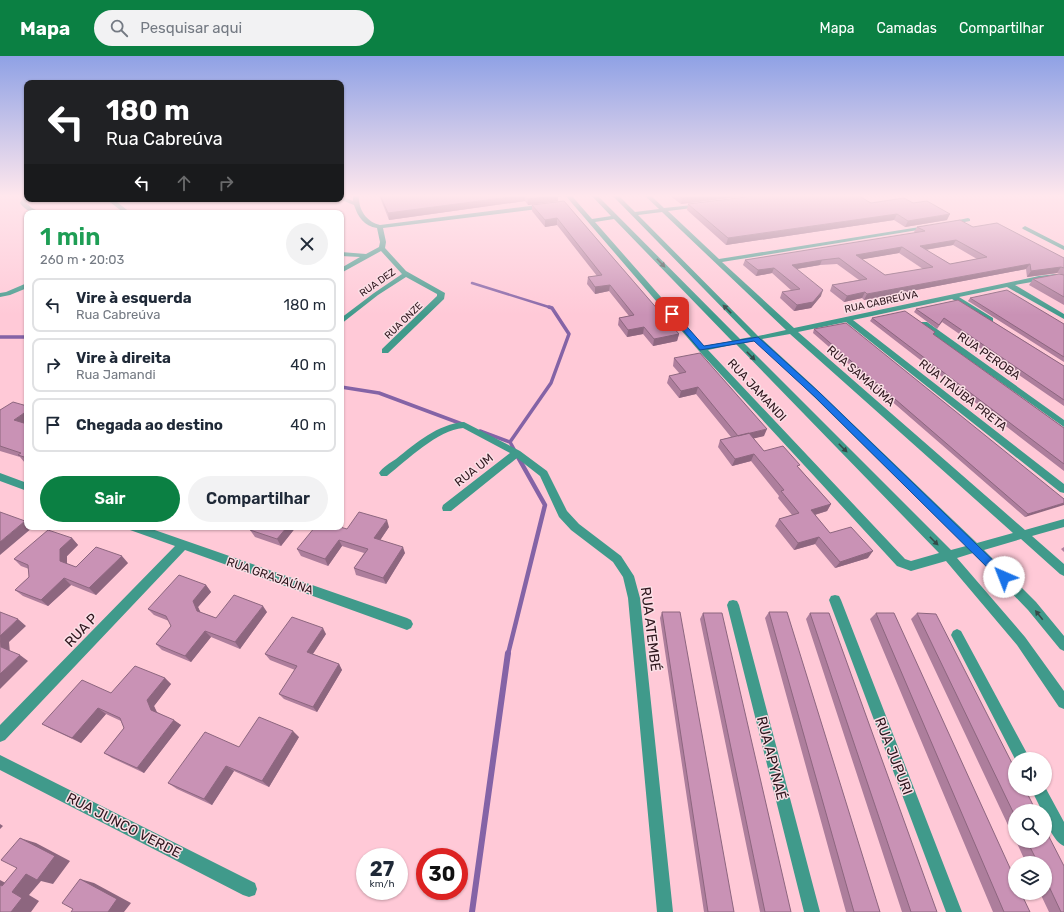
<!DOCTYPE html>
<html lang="pt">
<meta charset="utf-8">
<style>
body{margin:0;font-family:Rubik,sans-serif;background:#f2f2f3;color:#1f2937;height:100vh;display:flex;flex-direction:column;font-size:15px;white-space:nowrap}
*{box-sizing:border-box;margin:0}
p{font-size:13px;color:#747a83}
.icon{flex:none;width:22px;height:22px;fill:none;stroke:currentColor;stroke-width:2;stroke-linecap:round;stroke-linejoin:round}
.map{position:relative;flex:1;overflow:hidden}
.panel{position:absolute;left:24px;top:154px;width:320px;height:320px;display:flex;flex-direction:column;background:#fff;border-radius:8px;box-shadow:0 1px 3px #0004}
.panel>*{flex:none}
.banner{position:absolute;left:24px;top:24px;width:320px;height:122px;border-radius:8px;box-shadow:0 1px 3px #0004;background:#202124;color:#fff;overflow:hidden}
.buttons{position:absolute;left:1008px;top:696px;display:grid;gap:8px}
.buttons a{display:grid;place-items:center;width:44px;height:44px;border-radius:50%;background:#fff;box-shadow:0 1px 3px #0004;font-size:20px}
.speed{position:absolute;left:356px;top:792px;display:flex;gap:8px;font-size:20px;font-weight:700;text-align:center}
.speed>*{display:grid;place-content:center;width:52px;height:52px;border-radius:50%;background:#fff;box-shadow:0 1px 3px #0004;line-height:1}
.speed small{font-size:10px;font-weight:400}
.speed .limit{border:6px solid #d22;background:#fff;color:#111}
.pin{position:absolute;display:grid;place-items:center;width:34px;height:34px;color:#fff;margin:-17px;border-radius:8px;box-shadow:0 2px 6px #0006}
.me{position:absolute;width:44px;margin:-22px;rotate:316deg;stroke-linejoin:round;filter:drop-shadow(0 0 3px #0008)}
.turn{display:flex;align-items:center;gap:14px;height:84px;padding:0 16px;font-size:18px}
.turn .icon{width:52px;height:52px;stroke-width:2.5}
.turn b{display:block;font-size:28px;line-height:34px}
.lanes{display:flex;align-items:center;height:38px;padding:0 16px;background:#0003;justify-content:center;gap:20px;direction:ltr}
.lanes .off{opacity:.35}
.round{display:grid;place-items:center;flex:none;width:42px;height:42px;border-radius:21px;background:#f2f2f3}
.overview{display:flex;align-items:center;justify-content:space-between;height:68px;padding:0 16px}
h1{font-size:24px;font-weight:600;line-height:30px;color:#1e9e55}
.action{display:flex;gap:8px;margin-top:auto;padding:8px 16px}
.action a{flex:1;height:46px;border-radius:24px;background:#0b8043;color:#fff;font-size:16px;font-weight:600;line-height:46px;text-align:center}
.action a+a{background:#f2f2f3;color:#1f2937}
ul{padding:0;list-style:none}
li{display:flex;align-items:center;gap:12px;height:54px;margin:0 8px 6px;padding:0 8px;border:2px solid #e0e1e3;border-radius:8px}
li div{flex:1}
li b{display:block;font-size:15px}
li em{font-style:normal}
header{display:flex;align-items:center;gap:24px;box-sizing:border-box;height:56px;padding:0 20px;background:#0b8043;color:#fff}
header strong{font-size:19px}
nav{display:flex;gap:22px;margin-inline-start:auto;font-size:14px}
.search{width:280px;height:36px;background:#f2f2f3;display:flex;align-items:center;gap:10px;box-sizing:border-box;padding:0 14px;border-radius:22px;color:#747a83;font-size:15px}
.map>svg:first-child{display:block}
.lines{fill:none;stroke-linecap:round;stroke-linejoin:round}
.stream-far3{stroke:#8463a6;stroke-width:2.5}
.stream-far2{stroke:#8463a6;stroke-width:3.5}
.stream-far1{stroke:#8463a6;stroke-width:4.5}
.stream{stroke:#8463a6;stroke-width:6}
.minor{fill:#409a8b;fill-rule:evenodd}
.wall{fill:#ad7e9c;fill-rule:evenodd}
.shaded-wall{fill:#8d667f}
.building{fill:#c992b5;stroke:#8d667f;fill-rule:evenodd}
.oneway{fill:#354b49}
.route{fill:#1a73e8;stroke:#114b97}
.labels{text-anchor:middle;stroke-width:3;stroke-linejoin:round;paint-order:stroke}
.far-street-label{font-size:10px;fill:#2e161d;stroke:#fbdfe6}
.street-label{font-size:12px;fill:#2e161d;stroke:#fbdfe6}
.near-street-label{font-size:14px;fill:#2e161d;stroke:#fbdfe6}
</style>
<header>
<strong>Mapa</strong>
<div class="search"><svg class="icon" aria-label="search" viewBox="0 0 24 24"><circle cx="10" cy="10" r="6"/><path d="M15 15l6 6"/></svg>Pesquisar aqui</div>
<nav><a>Mapa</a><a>Camadas</a><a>Compartilhar</a></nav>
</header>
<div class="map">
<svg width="1064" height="856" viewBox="0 0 1064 856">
<rect width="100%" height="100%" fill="#ffc9d7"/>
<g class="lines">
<path class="stream-far3" d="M472,227L552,252"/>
<path class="stream-far2" d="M0,281H27
M341,331L379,337L462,368
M480,375L510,386
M515,395L510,386L551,327L569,278L552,252L549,251"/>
<path class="stream-far1" d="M508,598L545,449L518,401"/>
<path class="stream" d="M472,856L508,597"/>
<path class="minor" d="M24,139H27L28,143L26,147L32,152L42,157C32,157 26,155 20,147Z
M353,139H359C358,153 366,166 380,169L546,148L549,150L546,152L383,172L386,186L385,192L406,215L445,237L444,243L388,297H382V293L437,240V238L406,221L378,239L341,268V262L374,237L402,218L381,195L341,217V212L360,201L341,200V196L366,198L379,191L380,186L377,172C364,170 358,161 354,149L339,143H341V140L353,145Z
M565,139H571L592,163L611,160L591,139H597L740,283L751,281L612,139H618L635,156L659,153L644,139H650L664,152L702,148V150L700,151L668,155L719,203L932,169L933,170L930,172L722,206L794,272L1039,220L1056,218L1064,221V225L1055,222L1015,229L1064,258V263L1007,231L959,241L993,262V266H990L952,243L853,264L1064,428V437L1060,436L846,266L798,276L1025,474L1064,463V471L1032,480L1064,508V520L1060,518L1021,483L984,494L1036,546L1064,580V595L1060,593L1028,554L973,497L957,502L1025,581L1064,635V653L1059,651L1017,589L946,505L911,515L897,510L699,295ZM662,156L786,274L758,280L638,159ZM614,163L732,285L704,290L595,166ZM790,278L1013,477L977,487L810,327L762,283ZM755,285L804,331L966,490L951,494L744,287ZM736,288L939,497L911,505L905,503L708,294Z
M106,143H113L131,157H124Z
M968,162L970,163V165L948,169L945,167Z
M1025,170L1064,190V194L1023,173L1022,172Z
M27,227V232L10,239L0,241V237L6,236Z
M921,266H927L1064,364V371L921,270Z
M464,366L520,395L547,415L567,455L579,468L621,500L634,520L640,542L673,856H657L628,542L623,521L613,506L571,474L559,461L540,420L517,402L451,455H443L442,452L443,449L510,397L463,372C438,374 407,404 387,420H381L379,417C383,411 390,407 396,403C416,387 438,368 464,366Z
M0,417L27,427V435L0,425Z
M129,471H146L407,562L411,564L413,568L411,572L407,574L185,494L5,684L0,686V669L175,490L130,474Z
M835,539L839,540L841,544L962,856H946L829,544L831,540Z
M733,544L737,545L739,549L820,856H804L727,549L729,545Z
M957,573L961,575L1030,703H1015L951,579L953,575Z
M0,699L255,827L257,833L255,839L249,841L243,839L0,714Z
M1045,731L1064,766V790C1054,786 1045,766 1045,755H1042L1031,733H1045Z"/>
</g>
<path class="wall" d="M379,139H561L560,141H558V145L528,149L525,145L389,164Z
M669,139H753L681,148Z
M564,145L679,278L677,285L653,290L643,278L627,281L618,269L619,262L629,260L609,235L595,238L587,228L588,221L597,220L557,169L545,171L532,155V149Z
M871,147L947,164L905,171L894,164L726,189L687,154L688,148Z
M917,171H973L1064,202V249L1029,229L1033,223L1061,218L1057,217L1027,221L1026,213L864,244L862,242L844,246L830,235L832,229L859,224L837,208L820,209L797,213L821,240L811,252L794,255L780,242L782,236L792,235L772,217L756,220L743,209L745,204L915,177L914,176ZM953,189L977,203L950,208L926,194ZM899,197L923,213L885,219L862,203Z
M970,242L1064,268V306L968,245Z
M958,244L1064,310V350L942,266L937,273L914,256L916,253Z
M872,262L933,278L1064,372V415L870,265Z
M814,273L1064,443L1025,461L813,277Z
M674,302L764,380L753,382L764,395L799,412L831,448L827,455L815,459L830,477L868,502L835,512L815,488L794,494L775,470L779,463L792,459L778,442L779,440L751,405L732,410L718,391L720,384L731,381L696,338L679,342L667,327L669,320L680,318L673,310Z
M0,354L27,368V407H25L20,401L0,395Z
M253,471H296L281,490L255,481L250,474Z
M389,471L380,484L405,497L386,528L356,519L354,512L364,497L342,490L328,510L301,500L297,493L347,473Z
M72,482L78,489L67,500V508L76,511L128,507L96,539L71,529L48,550L23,540L15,534L29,521V513L21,510L14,503Z
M1064,491V496L1061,493Z
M206,529L211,536L198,551L200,556L216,562L267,556L240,593L211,581L191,606L162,594L156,588L171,570L169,565L154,559L148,553Z
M662,556L734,856H704L660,562Z
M769,556L880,856H846L765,562Z
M703,557L791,856H760L700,563Z
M810,557L937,856H902L806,563Z
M876,557L1030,856H993L870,563Z
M917,557L1015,755V784L911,563Z
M326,578L313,598L339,608L342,614L317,656L284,643L279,638L295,614L270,604L265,598Z
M165,622L171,628L154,650L157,656L181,669L144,717L112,702L104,697L124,672L121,665L106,658L81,687L51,673L42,668L111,637Z
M299,681L269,731L234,715L212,749L177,733L168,727L239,691Z
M1016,785H1045L1064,856H1049L1040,837H1045V807H1026Z"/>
<path class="shaded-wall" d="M525,139V145L389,164L388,157Z
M555,139H561L560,141H558V145L528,149V143Z
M710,139H753L681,148L682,142Z
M897,158L894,164L726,189L728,182Z
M950,158L947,164L905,171L908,165Z
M557,162V169L545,171V164Z
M956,184L953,189L917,195L920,190Z
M902,191L899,197L853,205L856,199Z
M822,204L820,209L790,214L792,209Z
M1030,208L1026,213L864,244L867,238Z
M1061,211L1057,217L1027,221L1031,215Z
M774,212L772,217L756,220L758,214Z
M610,229L609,235L595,238V231Z
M823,234L821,240L811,252L794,255L797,249Z
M865,236L862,242L844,246L847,240Z
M644,271L643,278L627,281L628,274Z
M679,278L677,285L653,290L654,283Z
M698,331L696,338L679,342L681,335Z
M27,355V366L20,371L14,364Z
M767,373L764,380L736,387L738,380Z
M754,398L751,405L732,410L735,403Z
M1064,447V449L1025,461L1028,458Z
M831,448L827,455L807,461L811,454Z
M387,464L389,471L377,489L374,482Z
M25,465L27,467V471H31L32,472L0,499V486Z
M287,471H296L281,490L277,483Z
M819,481L815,488L794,494L798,487Z
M72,482L78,489L67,500V512L60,505V493Z
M339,484L342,490L328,510L325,503Z
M403,491L405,497L386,528L383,522Z
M873,495L868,502L835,512L840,506Z
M122,500L128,507L96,539L89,532Z
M64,522L71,529L48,550L41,544Z
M206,529L211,536L198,551L203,561L197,555L193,545Z
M263,550L267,556L240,593L235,586Z
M18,563L26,570L9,586L10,597L1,591L0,580Z
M323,572L326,578L310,602L307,596Z
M205,575L211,581L191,606L185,600Z
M20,599L28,605L0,633V618Z
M339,608L342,614L317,656L313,651Z
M165,622L171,628L154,650L158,659L151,654L147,644Z
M98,652L106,658L81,687L72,682Z
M174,664L181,669L144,717L137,712Z
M293,675L299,681L269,731L262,725Z
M226,710L234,715L212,749L204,743Z
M0,768L3,770L0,773Z
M20,782L36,787L70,805L53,828L41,825L29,839L39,845L31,856H11L2,830L0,829V824L15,832Z
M80,823L94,827L131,847L124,856H108Z"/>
<path class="building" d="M380,139H559L528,143L525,139L388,157Z
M677,139H710L682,142Z
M763,139H857L871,147L904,142L913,147L927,145L950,158L908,165L897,158L728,182L688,148Z
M564,145L679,278L654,283L644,271L628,274L619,262L634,259L610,229L595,231L588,221L602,219L557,162L545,164L532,149Z
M960,164L973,171L997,167L1064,202V212L1061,211L1031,215L1030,208L867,238L865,236L847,240L832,229L867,223L839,202L822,204L792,209L823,234L813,246L797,249L782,236L800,233L774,212L758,214L745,204L925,175L917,171ZM956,184L987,201L950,208L920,190ZM902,191L933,211L885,219L856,199Z
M1059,218L1064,219V241L1033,223Z
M1007,234L1064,268V301L970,242Z
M958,244L1064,310V344L944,262L939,269L916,253Z
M905,255L935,276L933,278L1064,372V408L872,262Z
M846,267L1064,443V447L1028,458L814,273Z
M700,297L767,373L738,380L698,331L681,335L669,320L686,316L674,302Z
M13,346L27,350V355L14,364L27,368V402L18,399L21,397L0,390V354Z
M749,377L764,395L783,390L800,409L797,410L831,448L811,454L830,477L851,471L873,495L840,506L819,481L798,487L779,463L799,457L781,435L784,434L754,398L735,403L720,384Z
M0,456L25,465L0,486Z
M359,456L387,464L374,482L403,491L383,522L354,512L368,493L339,484L325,503L297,493L315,471H340L347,473Z
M253,471H287L277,483L250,474Z
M48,474L72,482L60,493V505L76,511L96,491L122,500L89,532L64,522L41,544L15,534L29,521L28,509L14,503Z
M179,519L206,529L193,545L197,555L216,562L234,539L263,550L235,586L205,575L185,600L156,588L171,570L166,560L148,553Z
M0,556L18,563L0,580L1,591L20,599L0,618Z
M662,556H680L734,856H708Z
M769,556H787L880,856H854Z
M703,557H722L791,856H765Z
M810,557H829L937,856H911Z
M876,557H894L1015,823V837H1021L1030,856H1004Z
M917,557L936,558L1015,713V733H1025L1036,755H1015V760Z
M292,561L323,572L307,596L339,608L313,651L279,638L297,610L265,598Z
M135,610L165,622L147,644L151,654L174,664L137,712L104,697L124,672L120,662L98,652L72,682L42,668L82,624L111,637Z
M259,661L293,675L262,725L226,710L204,743L168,727L205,676L239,691Z
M1045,773L1064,810V856H1061L1045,822V807H1038L1027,785H1045Z
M20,782L55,800L37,824L26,818L12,836L22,842L11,856H0V829L2,830L17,812L1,804Z
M80,823L117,843L108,856H71L73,853L62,847Z"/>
<defs><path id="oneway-solid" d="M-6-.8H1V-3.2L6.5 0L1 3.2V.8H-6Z"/></defs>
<g class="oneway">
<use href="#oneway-solid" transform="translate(661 207) rotate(46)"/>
<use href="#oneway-solid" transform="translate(727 253) rotate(-135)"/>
<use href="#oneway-solid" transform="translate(751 300) rotate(45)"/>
<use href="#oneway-solid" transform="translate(843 392) rotate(45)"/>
<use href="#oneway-solid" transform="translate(934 485) rotate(45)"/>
<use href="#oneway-solid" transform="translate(1039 559) rotate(-129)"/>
</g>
<linearGradient id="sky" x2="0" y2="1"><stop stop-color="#8fa1e5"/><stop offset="0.54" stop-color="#ffe7ed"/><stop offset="1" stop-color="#ffe7ed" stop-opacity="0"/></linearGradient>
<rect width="1064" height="259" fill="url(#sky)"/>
<path class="route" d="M670,256H674L704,290L758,281L820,337L1007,518L1009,521L1007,524L1004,525L1000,524L815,341L754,285L700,294L670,259Z"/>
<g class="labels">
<g class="far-street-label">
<text transform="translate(377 226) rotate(-35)" y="4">RUA DEZ</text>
<text transform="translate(881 245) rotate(-12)" y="4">RUA CABREÚVA</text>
<text transform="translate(403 264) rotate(-44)" y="4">RUA ONZE</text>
</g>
<g class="street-label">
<text transform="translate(989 300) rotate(35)" y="4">RUA PEROBA</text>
<text transform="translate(861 320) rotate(41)" y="4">RUA SAMAÚMA</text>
<text transform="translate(757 334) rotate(47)" y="4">RUA JAMANDI</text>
<text transform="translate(963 339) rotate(38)" y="4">RUA ITAÚBA PRETA</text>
<text transform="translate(474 414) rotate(-38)" y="4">RUA UM</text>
<text transform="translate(270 520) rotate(19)" y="4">RUA GRAJAÚNA</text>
</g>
<g class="near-street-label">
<text transform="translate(651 573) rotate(83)" y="5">RUA ATEMBÉ</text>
<text transform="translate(81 574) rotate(-46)" y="5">RUA P</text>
<text transform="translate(894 700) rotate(69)" y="5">RUA JUPURI</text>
<text transform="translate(772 702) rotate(76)" y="5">RUA APYNAÉ</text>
<text transform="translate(124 769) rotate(27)" y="5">RUA JUNCO VERDE</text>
</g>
</g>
</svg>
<div class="buttons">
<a><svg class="icon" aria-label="sound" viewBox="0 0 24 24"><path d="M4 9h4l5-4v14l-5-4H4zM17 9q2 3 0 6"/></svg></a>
<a><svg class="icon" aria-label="search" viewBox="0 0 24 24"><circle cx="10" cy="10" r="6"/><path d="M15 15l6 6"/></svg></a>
<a><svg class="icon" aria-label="layers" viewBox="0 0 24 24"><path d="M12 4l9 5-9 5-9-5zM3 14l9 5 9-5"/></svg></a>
</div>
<div class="speed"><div>27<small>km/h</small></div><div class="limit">30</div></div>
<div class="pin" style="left:672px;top:258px;background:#d93025"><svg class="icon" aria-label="arrive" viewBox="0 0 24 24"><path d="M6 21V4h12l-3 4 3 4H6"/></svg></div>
<svg class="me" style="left:1004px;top:521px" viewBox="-20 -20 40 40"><circle r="19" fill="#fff"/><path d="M0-13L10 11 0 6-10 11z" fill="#1a73e8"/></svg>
<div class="banner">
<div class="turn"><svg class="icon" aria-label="left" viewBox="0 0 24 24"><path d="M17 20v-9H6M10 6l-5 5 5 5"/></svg><div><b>180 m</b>Rua Cabreúva</div></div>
<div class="lanes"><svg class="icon" aria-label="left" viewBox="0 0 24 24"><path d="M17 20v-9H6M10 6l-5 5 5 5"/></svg><svg class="icon off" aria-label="ahead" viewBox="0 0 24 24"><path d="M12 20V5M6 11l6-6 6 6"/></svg><svg class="icon off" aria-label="right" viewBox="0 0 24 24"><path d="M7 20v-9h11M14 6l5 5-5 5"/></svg></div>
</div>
<section class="panel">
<div class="overview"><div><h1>1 min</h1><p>260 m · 20:03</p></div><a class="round"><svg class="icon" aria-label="close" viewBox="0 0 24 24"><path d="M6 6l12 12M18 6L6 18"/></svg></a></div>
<ul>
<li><svg class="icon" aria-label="left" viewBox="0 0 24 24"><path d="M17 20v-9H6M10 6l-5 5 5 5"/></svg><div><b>Vire à esquerda</b><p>Rua Cabreúva</p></div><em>180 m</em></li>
<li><svg class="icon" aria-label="right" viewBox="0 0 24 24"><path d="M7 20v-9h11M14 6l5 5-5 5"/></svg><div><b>Vire à direita</b><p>Rua Jamandi</p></div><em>40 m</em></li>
<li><svg class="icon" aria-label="arrive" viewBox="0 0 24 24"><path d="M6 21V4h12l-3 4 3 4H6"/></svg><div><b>Chegada ao destino</b></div><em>40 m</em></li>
</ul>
<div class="action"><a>Sair</a><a>Compartilhar</a></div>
</section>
</div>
